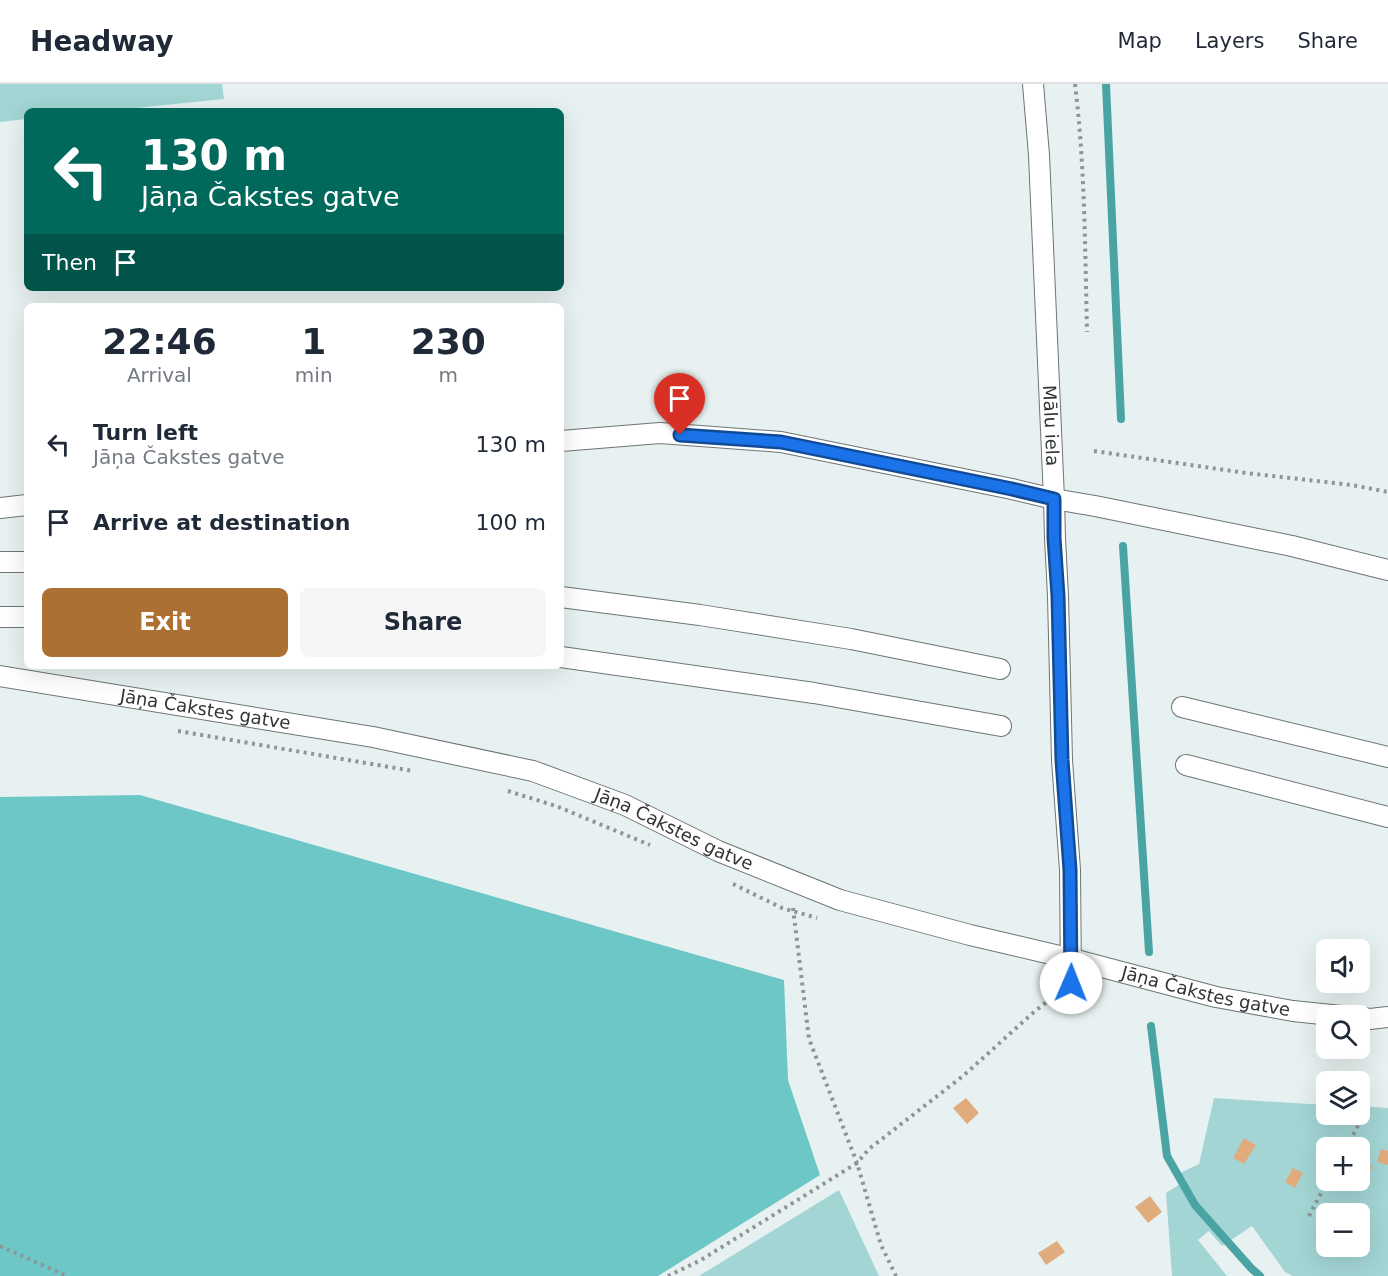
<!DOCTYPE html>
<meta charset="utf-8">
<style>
body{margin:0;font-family:"DejaVu Sans",sans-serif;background:#f6f6f7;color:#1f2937;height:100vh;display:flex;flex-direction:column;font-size:22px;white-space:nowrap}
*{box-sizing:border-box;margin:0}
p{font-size:20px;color:#747a83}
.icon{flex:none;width:33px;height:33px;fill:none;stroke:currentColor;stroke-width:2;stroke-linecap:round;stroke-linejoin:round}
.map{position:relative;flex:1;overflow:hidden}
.sheet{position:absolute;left:24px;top:219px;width:540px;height:366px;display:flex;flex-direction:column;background:#fff;border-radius:9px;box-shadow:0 6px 24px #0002}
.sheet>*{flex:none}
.guide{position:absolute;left:24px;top:24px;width:540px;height:183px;border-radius:9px;box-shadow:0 6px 24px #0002;background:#00695c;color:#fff;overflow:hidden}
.tools{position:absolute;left:1316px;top:855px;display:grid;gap:12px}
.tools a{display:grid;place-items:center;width:54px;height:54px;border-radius:9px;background:#fff;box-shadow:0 6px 24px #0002;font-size:30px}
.pin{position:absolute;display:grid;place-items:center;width:51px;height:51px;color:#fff;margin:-62px -26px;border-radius:50% 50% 50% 0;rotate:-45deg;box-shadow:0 0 6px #0007}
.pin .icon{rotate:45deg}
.me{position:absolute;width:66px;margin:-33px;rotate:1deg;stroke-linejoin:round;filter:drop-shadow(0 0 4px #0008)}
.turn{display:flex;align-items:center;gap:21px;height:126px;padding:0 18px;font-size:27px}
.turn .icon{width:78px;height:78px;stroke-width:2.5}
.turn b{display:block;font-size:42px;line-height:51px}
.then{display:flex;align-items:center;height:57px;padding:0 18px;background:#0003;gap:12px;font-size:22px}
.eta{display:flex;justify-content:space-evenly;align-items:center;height:102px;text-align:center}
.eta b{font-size:36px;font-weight:800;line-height:42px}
.button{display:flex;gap:12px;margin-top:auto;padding:12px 18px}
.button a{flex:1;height:69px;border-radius:9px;background:#ac7033;color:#fff;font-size:24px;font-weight:800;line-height:69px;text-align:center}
.button a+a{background:#f6f6f7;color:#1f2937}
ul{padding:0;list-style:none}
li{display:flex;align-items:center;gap:18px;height:78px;padding:0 18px}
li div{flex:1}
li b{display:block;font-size:22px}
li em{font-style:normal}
header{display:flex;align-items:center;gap:36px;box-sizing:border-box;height:84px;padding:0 30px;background:#fff;border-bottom:2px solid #e0e1e3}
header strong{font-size:28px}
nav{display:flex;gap:33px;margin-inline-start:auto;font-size:21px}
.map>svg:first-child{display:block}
.green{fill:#a3d5d5;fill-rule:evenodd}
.forest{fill:#6ec7c7}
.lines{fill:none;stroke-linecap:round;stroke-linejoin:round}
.stream{stroke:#4aa4a4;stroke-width:8}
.building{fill:#e0ac7e}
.street-casing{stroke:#6d7575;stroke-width:22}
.path{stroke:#8f9595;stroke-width:4;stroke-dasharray:3 4.5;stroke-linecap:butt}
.street{stroke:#fff;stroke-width:20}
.route-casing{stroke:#114b97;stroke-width:15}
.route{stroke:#1a73e8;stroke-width:10}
.labels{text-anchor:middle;stroke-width:4.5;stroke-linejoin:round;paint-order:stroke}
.street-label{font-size:18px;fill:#313434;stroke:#f6fffe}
</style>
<header>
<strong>Headway</strong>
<nav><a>Map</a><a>Layers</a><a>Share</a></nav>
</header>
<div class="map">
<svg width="1388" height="1192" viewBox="0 0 1388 1192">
<rect width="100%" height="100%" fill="#e8f1f1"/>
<path class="green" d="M0,0H222L224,15L106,27H27V35L0,38Z
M1214,1014L1326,1021V1030H1359V1022L1388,1024V1192H1293L1285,1188L1252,1142L1222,1162L1209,1147L1198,1156L1227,1192H1172L1166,1109L1180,1100L1178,1090L1199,1080ZM1326,1064H1359V1096H1326ZM1326,1130H1359V1162H1326Z
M839,1106L879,1192H699Z"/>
<path class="forest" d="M140,711L784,896L788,996L820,1091L658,1192H0V713Z"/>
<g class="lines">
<path class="stream" d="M1106,0L1121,335
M1123,462L1149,868
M1151,942L1167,1072L1195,1121L1251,1184L1260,1192"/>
</g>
<path class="building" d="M966,1014L979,1029L967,1040L953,1024Z
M1244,1054L1256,1061L1244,1080L1233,1074Z
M1381,1065L1388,1067V1081L1377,1078Z
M1359,1079L1372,1082L1366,1101L1353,1097L1359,1096Z
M1293,1084L1303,1089L1295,1104L1285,1098Z
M1150,1112L1162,1128L1148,1139L1135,1123Z
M1323,1129L1326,1130V1143L1318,1140Z
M1057,1157L1065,1168L1046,1181L1038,1169Z"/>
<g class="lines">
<defs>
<g id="street">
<path id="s1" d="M1033,0L1039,71L1054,415L1055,454L1058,512L1062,676L1070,786L1071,899"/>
<path d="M561,357L660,349L781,358L1012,405L1054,415L1095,422L1292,462L1388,486"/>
<path d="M0,424L27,421"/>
<path d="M0,478H27"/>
<path d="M561,513L700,531L851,555L1000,585"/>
<path d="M0,533H27"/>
<path d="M561,573L814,609L1001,642"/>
<path id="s2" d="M0,592L373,653L533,687L625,721L718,767L840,816L970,851L1072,875L1216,913L1293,927L1341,932"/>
<path d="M1182,623L1388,673"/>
<path d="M1186,681L1388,733"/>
<path d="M1359,933L1370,935L1388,933"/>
</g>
</defs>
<use href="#street" class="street-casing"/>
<path class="path" d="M1075,0C1085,82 1085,165 1087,248
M1094,367L1246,389L1352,401L1388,408
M178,647L413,687
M508,707L556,722L650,761
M733,800L782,824L817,834
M793,824L809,955L857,1079L869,1065L963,992L1034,928L1054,912
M1346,1064L1368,1023
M1309,1132L1328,1096
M0,1162L67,1192
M668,1192L701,1176L857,1079L881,1161L896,1192"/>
<use href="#street" class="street"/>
</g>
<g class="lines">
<defs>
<path id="route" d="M680,351L781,358L1012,405L1054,415V454L1058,512L1062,676L1070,786L1071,899"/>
</defs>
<use href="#route" class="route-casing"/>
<use href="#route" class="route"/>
</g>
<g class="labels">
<g class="street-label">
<text dy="6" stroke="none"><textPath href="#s1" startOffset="342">Mālu iela</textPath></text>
<text dy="6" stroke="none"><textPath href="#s2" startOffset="208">Jāņa Čakstes gatve</textPath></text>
<text dy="6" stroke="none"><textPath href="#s2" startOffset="694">Jāņa Čakstes gatve</textPath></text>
<text dy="6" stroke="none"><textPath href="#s2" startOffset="1252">Jāņa Čakstes gatve</textPath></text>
</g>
</g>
</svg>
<div class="tools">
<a><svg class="icon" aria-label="sound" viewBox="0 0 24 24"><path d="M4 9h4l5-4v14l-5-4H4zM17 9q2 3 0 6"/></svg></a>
<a><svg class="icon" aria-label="search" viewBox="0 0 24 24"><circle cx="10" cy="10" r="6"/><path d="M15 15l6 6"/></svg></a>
<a><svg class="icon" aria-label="layers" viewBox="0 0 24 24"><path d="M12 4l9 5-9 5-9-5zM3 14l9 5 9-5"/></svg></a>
<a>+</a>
<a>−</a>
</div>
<div class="pin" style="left:680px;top:351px;background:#d93025"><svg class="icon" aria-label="arrive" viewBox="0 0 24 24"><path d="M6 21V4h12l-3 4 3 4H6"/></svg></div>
<svg class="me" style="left:1071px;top:899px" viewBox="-20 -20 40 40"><circle r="19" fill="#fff"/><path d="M0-13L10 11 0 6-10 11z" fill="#1a73e8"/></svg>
<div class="guide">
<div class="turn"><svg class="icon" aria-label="left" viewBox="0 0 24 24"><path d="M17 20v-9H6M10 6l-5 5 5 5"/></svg><div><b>130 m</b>Jāņa Čakstes gatve</div></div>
<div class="then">Then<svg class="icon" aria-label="arrive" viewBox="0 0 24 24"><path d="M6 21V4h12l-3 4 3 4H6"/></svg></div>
</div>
<section class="sheet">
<div class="eta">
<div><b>22:46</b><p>Arrival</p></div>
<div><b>1</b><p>min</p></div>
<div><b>230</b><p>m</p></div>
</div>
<ul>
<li><svg class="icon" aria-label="left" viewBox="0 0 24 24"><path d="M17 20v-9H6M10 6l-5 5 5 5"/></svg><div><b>Turn left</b><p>Jāņa Čakstes gatve</p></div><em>130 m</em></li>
<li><svg class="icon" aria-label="arrive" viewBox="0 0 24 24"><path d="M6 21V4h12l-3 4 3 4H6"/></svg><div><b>Arrive at destination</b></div><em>100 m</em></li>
</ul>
<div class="button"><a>Exit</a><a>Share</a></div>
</section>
</div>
